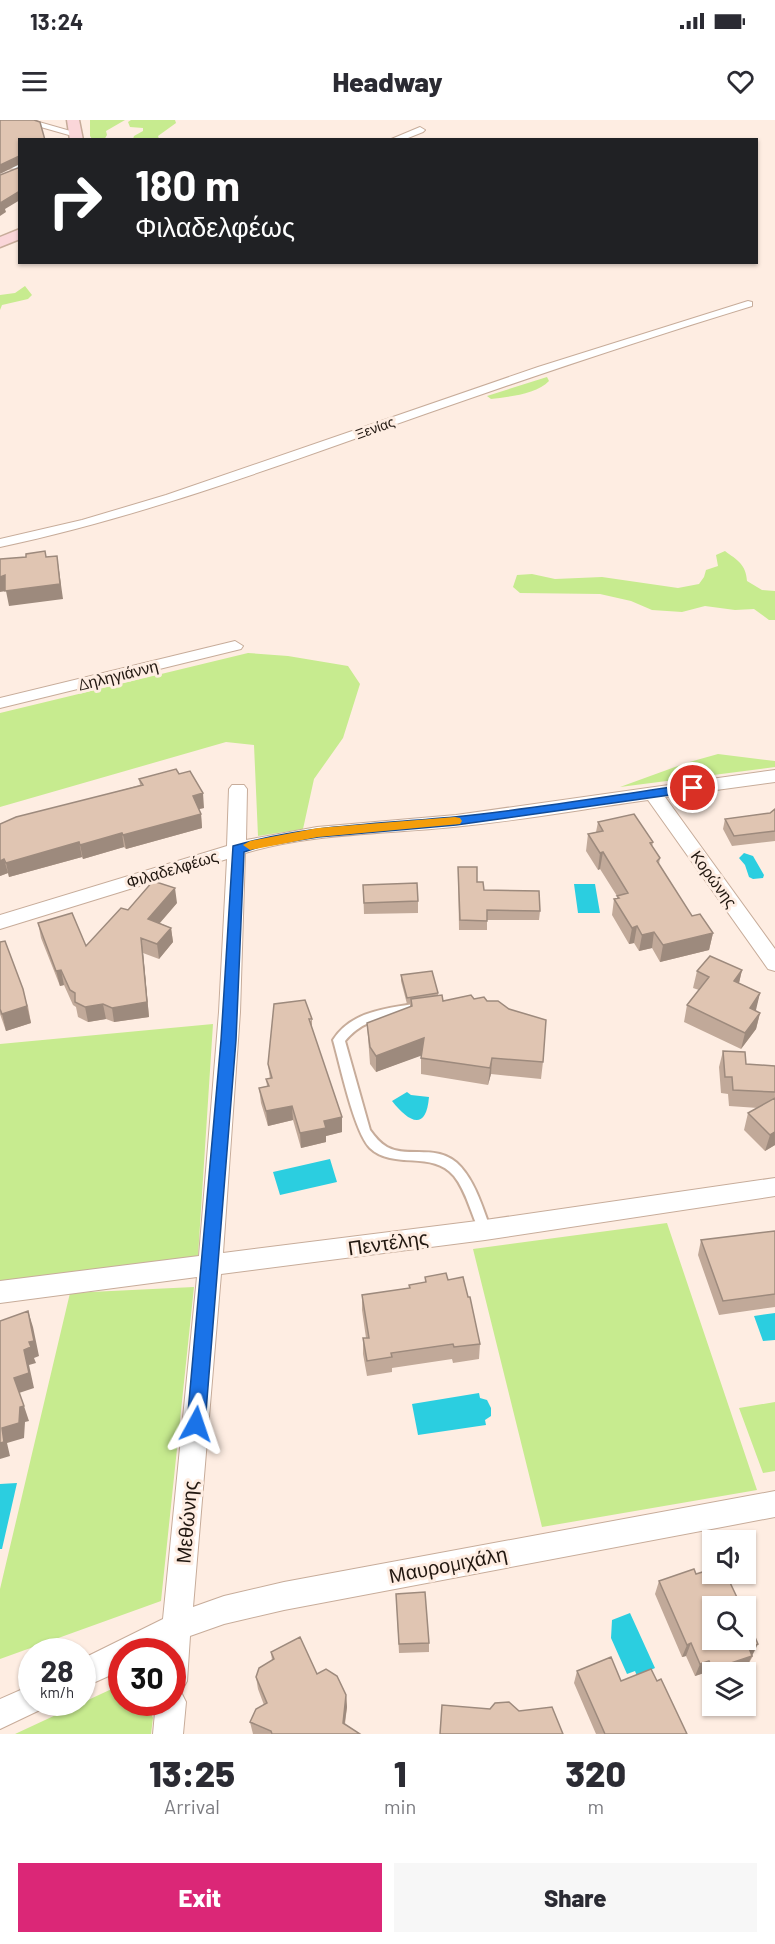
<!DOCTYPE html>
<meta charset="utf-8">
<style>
body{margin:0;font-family:Barlow,sans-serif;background:#f7f7f7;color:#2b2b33;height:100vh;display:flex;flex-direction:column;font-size:22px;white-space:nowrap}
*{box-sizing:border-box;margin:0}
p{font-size:20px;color:#7c7c81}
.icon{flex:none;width:33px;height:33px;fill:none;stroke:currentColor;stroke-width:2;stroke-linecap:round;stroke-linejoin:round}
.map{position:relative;height:1614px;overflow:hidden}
.side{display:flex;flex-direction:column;background:#fff;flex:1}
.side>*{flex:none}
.banner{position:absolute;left:18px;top:18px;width:740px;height:126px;border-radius:0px;box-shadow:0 2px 4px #0004;background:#202124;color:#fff;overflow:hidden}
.tools{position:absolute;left:702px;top:1410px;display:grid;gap:12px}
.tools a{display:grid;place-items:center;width:54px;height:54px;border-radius:0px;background:#fff;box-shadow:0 2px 4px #0004;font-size:30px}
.speed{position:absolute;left:18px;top:1518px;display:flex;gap:12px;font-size:30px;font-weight:700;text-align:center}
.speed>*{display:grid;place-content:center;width:78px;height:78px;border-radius:50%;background:#fff;box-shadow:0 2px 4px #0004;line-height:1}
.speed small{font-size:15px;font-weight:400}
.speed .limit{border:9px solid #d22;background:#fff;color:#111}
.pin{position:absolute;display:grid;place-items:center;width:51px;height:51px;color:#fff;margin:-26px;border:3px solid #fff;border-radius:50%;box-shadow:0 2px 6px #0007}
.me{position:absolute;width:66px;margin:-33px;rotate:5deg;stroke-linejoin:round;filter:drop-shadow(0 0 4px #0008)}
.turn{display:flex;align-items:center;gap:21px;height:126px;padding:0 18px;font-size:27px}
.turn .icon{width:78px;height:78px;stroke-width:2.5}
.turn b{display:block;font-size:42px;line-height:51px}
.eta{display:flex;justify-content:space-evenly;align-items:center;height:102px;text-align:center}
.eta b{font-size:36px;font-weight:800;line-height:42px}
.cta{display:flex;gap:12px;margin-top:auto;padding:12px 18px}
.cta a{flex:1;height:69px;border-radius:0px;background:#db2777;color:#fff;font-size:24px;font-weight:800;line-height:69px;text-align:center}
.cta a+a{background:#f7f7f7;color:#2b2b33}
.status{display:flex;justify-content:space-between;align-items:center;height:42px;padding:0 30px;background:#fff;direction:ltr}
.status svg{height:16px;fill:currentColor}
header{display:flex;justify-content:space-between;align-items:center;height:78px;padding:0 18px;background:#fff;font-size:27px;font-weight:800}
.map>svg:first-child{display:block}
.green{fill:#c7eb8f}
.water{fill:#2bcee0}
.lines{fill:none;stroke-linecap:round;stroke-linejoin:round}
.lane-casing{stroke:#c7ac9a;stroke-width:4}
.street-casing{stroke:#c7ac9a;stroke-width:2}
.secondary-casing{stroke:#c7ac9a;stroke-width:3}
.lane{fill:#fff;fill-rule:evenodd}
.street{fill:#fff;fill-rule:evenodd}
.secondary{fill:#fad6d9;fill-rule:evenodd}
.wall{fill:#c1a999}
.shaded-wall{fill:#9d8a7d}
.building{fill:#e0c5b2;stroke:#9d8a7d;stroke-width:1.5}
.route{fill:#1a73e8;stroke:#114b97;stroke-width:1.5}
.slow{fill:#f59e0b}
.labels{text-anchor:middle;stroke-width:6;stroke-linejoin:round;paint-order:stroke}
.far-street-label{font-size:14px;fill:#221811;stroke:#feede2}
.street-label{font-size:16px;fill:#221811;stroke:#feede2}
.near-street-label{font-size:20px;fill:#221811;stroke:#feede2}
</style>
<div class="status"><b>13:24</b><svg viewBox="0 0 49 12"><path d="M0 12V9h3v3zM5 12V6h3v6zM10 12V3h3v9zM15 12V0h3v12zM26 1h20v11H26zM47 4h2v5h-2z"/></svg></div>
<header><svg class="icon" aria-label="menu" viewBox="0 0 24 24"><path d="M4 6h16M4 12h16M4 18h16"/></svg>Headway<svg class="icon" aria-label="heart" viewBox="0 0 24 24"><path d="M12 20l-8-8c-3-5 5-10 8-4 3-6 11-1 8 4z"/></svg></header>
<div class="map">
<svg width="775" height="1614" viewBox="0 0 775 1614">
<rect width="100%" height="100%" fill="#feede2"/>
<path class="green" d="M90,0H125L106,11L107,15L104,20L92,19L90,16Z
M131,0H175L176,3L158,16L159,19H133L134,16L143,11V8L130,7L128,2Z
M25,166L32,175L28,179L2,185L0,190V175L15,173Z
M547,257L549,261C537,274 508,277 491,279L487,276Z
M725,431C737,440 746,444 747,461L762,470L775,471V500H769L754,489L735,490L705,486L682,492L652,490L631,481L600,474L520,473L513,467L517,455L532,454L555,459L602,457L678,468L699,464L704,457L706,450L718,446L716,435Z
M248,533L288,536L348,546L360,564L343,618L314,659L303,709L258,716L254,625L226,622L0,687V593Z
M718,634L775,641V647L620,667L686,643Z
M213,904L198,1136L0,1161V924Z
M667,1103L757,1370L542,1407L473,1129Z
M194,1167L161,1481L0,1539V1469L70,1173Z
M775,1282V1351L763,1353L739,1288Z
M116,1567L121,1568L122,1582L147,1583L153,1598L151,1614H15Z"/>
<path class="water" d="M744,733L753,736L764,755L763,758L753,759L749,757L745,745L739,738Z
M574,764H595L600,793H578Z
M407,972L411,975L429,977C426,1013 408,1001 392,981Z
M330,1039L337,1062L280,1075L273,1052Z
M775,1193V1220L763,1221L754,1196Z
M479,1273L480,1278L487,1280L491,1288V1296L485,1300L486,1305L418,1315L412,1284Z
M17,1363L2,1429H0V1364Z
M630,1493L655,1548L637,1556L635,1551L627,1554L611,1518L612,1500Z"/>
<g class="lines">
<defs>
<path id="lane" d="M413,884L417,885L419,888L417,891C388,899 366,896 345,921L370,1010C375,1017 380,1023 387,1027C409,1039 439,1022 461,1047C476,1064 483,1089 491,1110L489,1114L485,1115L481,1114C471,1095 467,1072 454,1056C433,1030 393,1050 370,1028C354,1012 340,944 333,920C351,892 383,889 413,884Z"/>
<path id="street" d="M16,0H32L81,14L76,17Z
M420,7L425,10L423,12L403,20H389Z
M0,42L20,43V49L0,48Z
M748,181L752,182V186C614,228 478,275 343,323C230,363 118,402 0,427V419L82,400L166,375L538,247Z
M235,521L243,526L241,529L0,588V578Z
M775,650V662L665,677L775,829V851L768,849L648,680C583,689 518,701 453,707C385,714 312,713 245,733L240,892L223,1133L485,1100L775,1058V1076L485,1120L221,1154L193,1487L224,1476L284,1462L775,1371V1397L284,1490L224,1504L190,1516L187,1561L181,1572L186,1582L183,1614H153L156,1582H172V1532H122V1550L82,1568V1539L163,1499L197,1157L0,1183V1161L199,1136L219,892L227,739L0,809V795L227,726L229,669L232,665H244L247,669L246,720L317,707L456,695Z
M32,1565V1582H45L42,1589L0,1609V1579Z"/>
<path id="secondary" d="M67,0H79L83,20H70Z
M20,109V119L0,127V117Z"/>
</defs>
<use href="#lane" class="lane-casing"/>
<use href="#street" class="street-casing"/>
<use href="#secondary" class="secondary-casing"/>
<use href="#lane" class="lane"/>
<use href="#street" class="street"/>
<use href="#secondary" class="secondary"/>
</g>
<path class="wall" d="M179,654L204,688L199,689L201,694L202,708L126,729L124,727L83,739L82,737L9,757L8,753L0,756V704L140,665L139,659Z
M775,689V721L732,726L723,709L725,699L770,693Z
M598,702L653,722L652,727L660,738L659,744L692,796L713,813L709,830L660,842L652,828L639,831L634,823L629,824L612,795L614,779L617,778V776L600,749L598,750L586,731L588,714L596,712Z
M458,747L477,762L484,770L540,791L539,800H487V810H459Z
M363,765L418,781V793L364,794Z
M177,783L160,803L171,808L173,822L159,839L143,833L149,897L114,902L106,899L88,902L78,897L76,887L73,885L64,865L60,866L41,818L38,803L86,826Z
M0,822L28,886L31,903L6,911L0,894Z
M742,850L739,863L760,873L755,890L760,893L756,909L741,929L684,902L687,885L699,870L693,868L697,851Z
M401,855L438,873V876L443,881L474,879L487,881L543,942L541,959L491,954L488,965L421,954V935L376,952L370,944L367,903L410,887V883L407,884L401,861Z
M312,899V909L342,997V1012L326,1016V1022L301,1028L293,1000L268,1006L261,983L259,968L267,966L266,959H270L268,944Z
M723,931L746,944L775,946V1025L765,1031L744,1010L748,993L758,988L729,986L728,974L721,973L719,947Z
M775,1111V1187L719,1195L698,1135L701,1120Z
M425,1157L448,1160L468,1177L480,1224L479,1239L453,1243L452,1239L392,1248V1252L367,1256L363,1234V1218H366L362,1190V1175L409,1168V1165L425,1163Z
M696,1454L753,1536L746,1548L712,1552V1560L708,1562L704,1553L695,1556L686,1536L682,1537L655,1474L659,1461Z
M396,1474L429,1523V1532L399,1533Z
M271,1532L317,1554L346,1575L347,1587L345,1604L360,1614H253L250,1602L264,1585L258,1569L256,1557L272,1540Z
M577,1551L621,1561H657L687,1614H596L574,1563Z"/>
<path class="shaded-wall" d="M19,36L20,44L0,54V45Z
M20,71V80L5,89L6,92L0,96V83Z
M57,436L63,479L9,486L6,471L0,472V457Z
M203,673L204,688L194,690L193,676Z
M201,694L202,708L126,729L123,715Z
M122,713L124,727L83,739L80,725Z
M79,722L82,737L9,757L6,743Z
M603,732L600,749L598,750L600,733Z
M4,739L8,753L0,756V741Z
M175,768L177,783L151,813L148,799Z
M637,806L634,823L629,824L632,808Z
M171,808L173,822L159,839L157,824Z
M654,812L652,828L639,831L642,815Z
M713,813L709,830L660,842L663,825Z
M141,818L143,833L149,897L114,902L112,888Z
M61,850L64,865L60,866L56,851Z
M742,850L738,867L734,861Z
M23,869L31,903L6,911L2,894Z
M760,873L756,890L745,904L750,888Z
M103,884L106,899L88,902L85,887Z
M760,893L756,909L741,929L745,913Z
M424,918L423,935L376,952V936Z
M492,938L491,954L488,965L490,948Z
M292,986L293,1000L268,1006L266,991Z
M342,997V1012L326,1016V1022L301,1028L300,1013L324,1001Z
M775,1012V1025L765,1031L770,1015Z
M28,1191L33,1207L39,1236L34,1238L36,1243L29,1245L34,1268L19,1273L14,1258L24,1230L29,1222Z
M24,1286L29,1301L25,1302L24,1318L7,1323L10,1336L0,1339V1323L2,1308L20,1287Z
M691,1523L686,1536L682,1537L687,1525Z
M758,1524L746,1548L734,1552H712V1560L708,1562L713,1549L749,1528Z
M709,1541L704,1553L695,1556L700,1544Z
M346,1575L347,1587L343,1614V1603Z"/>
<path class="building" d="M0,0H34L40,2L45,20H20V43L19,36L0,45Z
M20,47V71L0,83V55Z
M45,431L46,437L57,436L60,464L5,471V455L0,457V439L26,437V434Z
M176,649L179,654L190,651L203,673L193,676L201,694L123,715L122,713L80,725L79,722L6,743L4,739L0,741V704L16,697L143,665L139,659Z
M775,689V711L734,716L725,699L770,693Z
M634,694L653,722L650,723L660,738L657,741L692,796L700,794L713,813L663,825L654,812L642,815L637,806L632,808L614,779L619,778L617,776L628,773L603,732L600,733L588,714L603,711L598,702Z
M458,747H477V762H483L484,770L539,771L540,791L487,790V801L460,800Z
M153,761L175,768L148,799L171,808L157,824L141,818L147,882L112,888L103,884L85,887L75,882V873L70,870L61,850L56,851L38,803L72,793L86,826L121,788L128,790Z
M417,763L418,781L364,783L363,765Z
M5,821L23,869L27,886L2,894L0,889V822Z
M710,836L742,850L734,861L760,873L750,888L760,893L745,913L687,885L709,857L697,851Z
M432,851L438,873L407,878L401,855Z
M442,875L443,881L471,875L474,879L484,877L487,881H498L509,889L546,900L543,942L492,938L490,948L421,938L424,918L376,936L370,927L367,903L412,886L411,879Z
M305,880L312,899H309L342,997L324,1001L326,1008L300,1013L292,986L266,991L259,968L269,966L266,959L272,958L268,944L274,884Z
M723,931L745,932L746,944L775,946V972L733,970L732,957H725Z
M775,978V1012L770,1015L748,993Z
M775,1111V1174L723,1181L701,1120Z
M446,1153L448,1160L463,1157L468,1177H470L480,1224L454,1227L453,1224L391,1233L392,1237L367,1241L363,1218H369L362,1175L410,1168L409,1165L426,1162L425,1157Z
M28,1191L34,1221L29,1222L31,1227L24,1230L29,1253L14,1258L24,1286L20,1287L19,1303L2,1308L4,1322L0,1323V1201Z
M694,1449L696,1454L712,1449V1454H726L741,1486H712V1520H746V1496L758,1524L749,1528L752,1536L713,1549L709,1541L700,1544L691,1523L687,1525L659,1461Z
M425,1472L429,1523L399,1524L396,1474Z
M300,1517L317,1554L326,1549L337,1556L346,1575L343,1603L360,1614H272L271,1611L250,1602L256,1589L267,1583L256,1557L259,1548L274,1539L271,1532Z
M611,1537L621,1561L651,1549L657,1561L661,1559L687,1614H605L577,1551Z
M509,1582L519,1591L552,1587L563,1614H440L442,1585L490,1589L495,1583Z"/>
<path class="route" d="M693,664L698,666L700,668L698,671L456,705L318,717L262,726L244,732L236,920L205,1304L203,1310L196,1313L190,1310L187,1304L221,920L233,726C304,705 380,704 454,697C534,689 614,675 693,664Z"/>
<path class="slow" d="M455,697L460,698L462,701L460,704L318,717L250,730L243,725L250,721L318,708Z"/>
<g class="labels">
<g class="far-street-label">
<text transform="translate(375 308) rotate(-20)" y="5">Ξενίας</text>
</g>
<g class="street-label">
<text transform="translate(118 555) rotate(-14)" y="6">Δηληγιάννη</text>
<text transform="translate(172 749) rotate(-17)" y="6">Φιλαδελφέως</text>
<text transform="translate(714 759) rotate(54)" y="6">Κορώνης</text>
</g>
<g class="near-street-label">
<text transform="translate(388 1123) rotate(-8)" y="7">Πεντέλης</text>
<text transform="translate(187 1402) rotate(-85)" y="7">Μεθώνης</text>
<text transform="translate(448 1445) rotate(-11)" y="7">Μαυρομιχάλη</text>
</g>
</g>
</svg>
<div class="tools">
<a><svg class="icon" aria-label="sound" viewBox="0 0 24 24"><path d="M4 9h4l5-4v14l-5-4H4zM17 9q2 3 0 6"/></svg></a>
<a><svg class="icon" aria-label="search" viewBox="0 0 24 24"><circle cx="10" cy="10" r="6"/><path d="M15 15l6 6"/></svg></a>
<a><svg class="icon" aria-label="layers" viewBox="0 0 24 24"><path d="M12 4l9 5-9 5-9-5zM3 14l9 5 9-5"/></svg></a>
</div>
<div class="speed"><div>28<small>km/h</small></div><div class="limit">30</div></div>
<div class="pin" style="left:693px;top:668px;background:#d93025"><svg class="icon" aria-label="arrive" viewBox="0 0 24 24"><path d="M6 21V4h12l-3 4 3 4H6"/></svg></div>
<svg class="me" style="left:196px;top:1304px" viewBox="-20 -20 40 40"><path d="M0-17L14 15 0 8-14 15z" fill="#1a73e8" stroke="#fff" stroke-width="4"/></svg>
<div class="banner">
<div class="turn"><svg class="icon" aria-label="right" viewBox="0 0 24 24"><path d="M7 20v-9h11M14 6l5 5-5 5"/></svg><div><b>180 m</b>Φιλαδελφέως</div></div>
</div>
</div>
<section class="side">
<div class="eta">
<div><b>13:25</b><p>Arrival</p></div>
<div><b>1</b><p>min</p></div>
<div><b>320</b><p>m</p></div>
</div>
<div class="cta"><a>Exit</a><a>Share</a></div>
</section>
